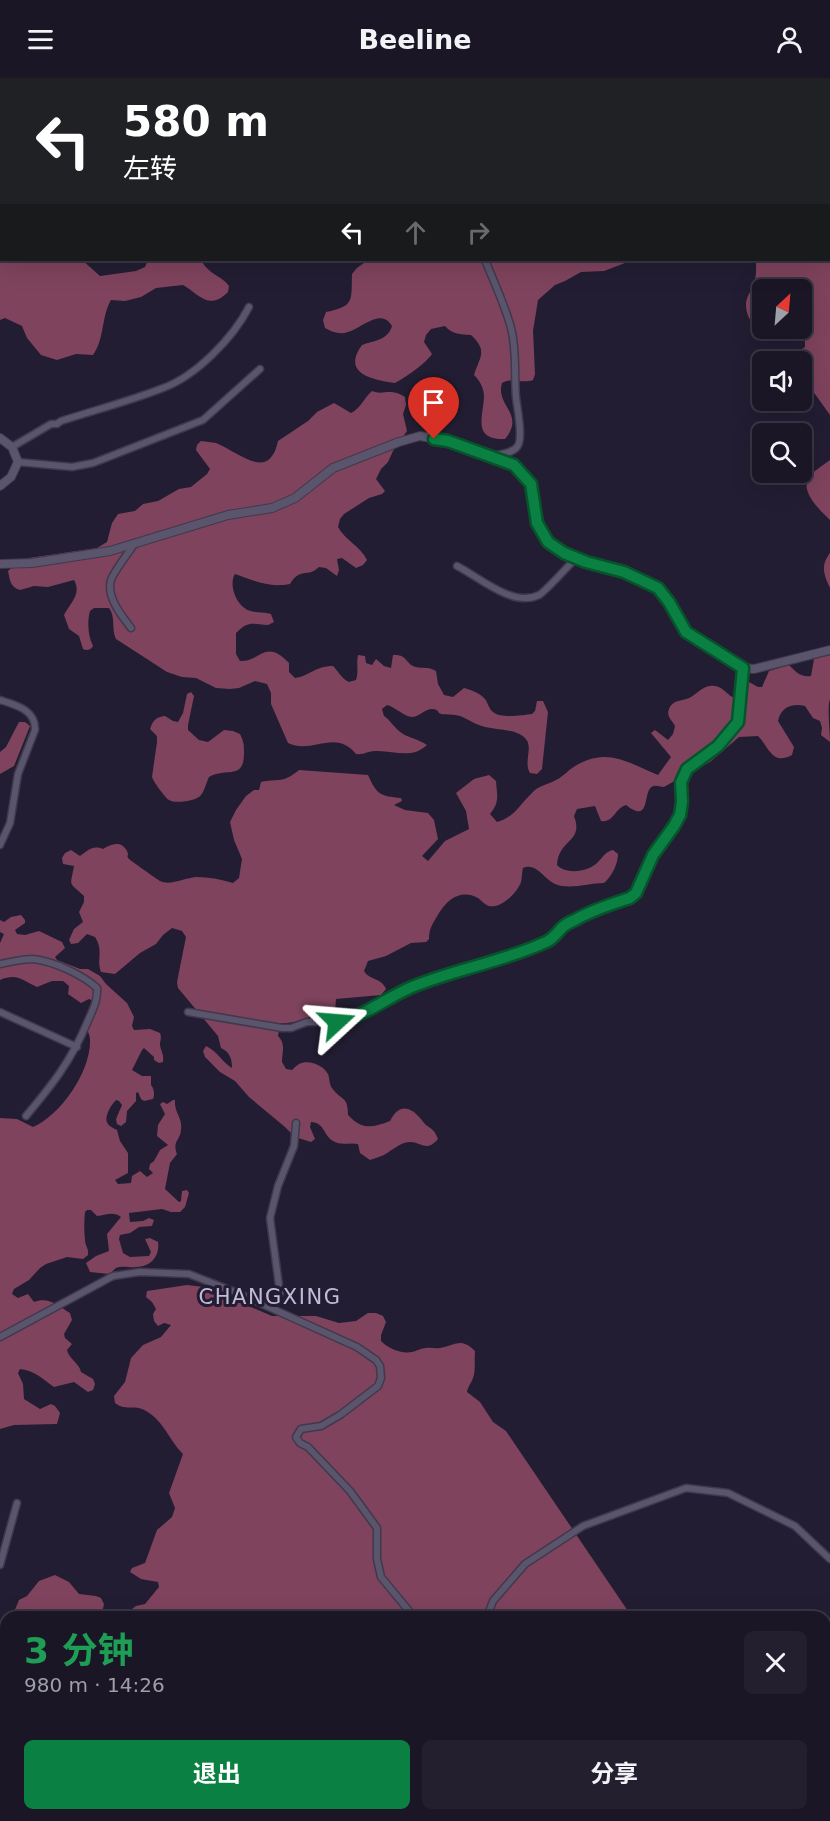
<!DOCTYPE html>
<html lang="zh">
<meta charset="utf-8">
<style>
body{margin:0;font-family:"DejaVu Sans","Noto Sans SC",sans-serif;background:#231f2e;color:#f1f3f6;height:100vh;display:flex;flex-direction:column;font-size:22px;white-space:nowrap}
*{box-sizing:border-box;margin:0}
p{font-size:20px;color:#9f9fa7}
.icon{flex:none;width:33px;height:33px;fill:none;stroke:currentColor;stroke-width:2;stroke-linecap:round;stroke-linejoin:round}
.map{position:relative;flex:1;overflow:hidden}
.sheet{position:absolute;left:0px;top:1533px;width:831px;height:210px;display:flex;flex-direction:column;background:#1a1626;border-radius:18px 18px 0 0;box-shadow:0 6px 24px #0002,0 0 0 2px #383543}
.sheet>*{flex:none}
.guide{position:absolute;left:0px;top:0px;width:831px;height:183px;box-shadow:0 6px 24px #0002,0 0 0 2px #383543;background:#202124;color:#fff;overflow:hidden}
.needle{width:39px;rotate:26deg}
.fabs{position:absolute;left:752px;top:201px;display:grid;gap:12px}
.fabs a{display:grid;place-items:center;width:60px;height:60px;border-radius:9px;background:#1a1626;box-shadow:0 6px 24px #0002,0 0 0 2px #383543;font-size:30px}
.pin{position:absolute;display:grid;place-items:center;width:51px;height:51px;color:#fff;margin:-62px -26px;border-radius:50% 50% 50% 0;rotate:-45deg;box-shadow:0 0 6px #0007}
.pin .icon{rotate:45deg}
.me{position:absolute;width:66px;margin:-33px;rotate:71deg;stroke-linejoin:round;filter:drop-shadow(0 0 4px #0008)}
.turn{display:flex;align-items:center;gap:21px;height:126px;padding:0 24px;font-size:27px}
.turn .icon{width:78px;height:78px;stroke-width:2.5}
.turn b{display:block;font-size:42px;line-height:51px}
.lanes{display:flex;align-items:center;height:57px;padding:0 24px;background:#0003;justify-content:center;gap:30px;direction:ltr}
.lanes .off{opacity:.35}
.round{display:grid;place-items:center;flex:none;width:63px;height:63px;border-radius:9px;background:#231f2e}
.summary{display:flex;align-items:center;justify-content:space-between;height:102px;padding:0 24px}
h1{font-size:36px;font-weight:700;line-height:45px;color:#1e9e55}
.button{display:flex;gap:12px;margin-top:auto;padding:12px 24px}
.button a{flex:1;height:69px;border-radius:9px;background:#0b8043;color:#fff;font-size:24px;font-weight:700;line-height:69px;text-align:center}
.button a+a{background:#231f2e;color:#f1f3f6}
header{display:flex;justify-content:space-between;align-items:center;height:78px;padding:0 24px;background:#1a1626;font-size:27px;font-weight:700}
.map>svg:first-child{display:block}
.forest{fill:#7f435d}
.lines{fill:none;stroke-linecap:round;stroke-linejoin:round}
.minor-casing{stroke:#3f3a4b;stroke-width:9}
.tertiary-casing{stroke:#3f3a4b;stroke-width:10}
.minor{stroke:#5a546d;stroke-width:6}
.tertiary{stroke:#5a546d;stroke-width:8}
.route-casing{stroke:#07532c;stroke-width:15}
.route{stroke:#0b8043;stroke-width:10}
.labels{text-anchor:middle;stroke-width:6;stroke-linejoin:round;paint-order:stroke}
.quarter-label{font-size:21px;letter-spacing:1.5px;fill:#c1bbd8;stroke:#221d32}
</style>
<header><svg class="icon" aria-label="menu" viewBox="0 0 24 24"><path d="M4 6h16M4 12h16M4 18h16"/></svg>Beeline<svg class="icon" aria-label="person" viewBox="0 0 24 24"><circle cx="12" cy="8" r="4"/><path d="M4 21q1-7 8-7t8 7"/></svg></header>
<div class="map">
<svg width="830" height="1743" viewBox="0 0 830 1743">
<rect width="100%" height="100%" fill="#221d32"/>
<path class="forest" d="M449,0H830V337L815,316L801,304V284L788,283L794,276L805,269V259L797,251L801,250V212H762V250L778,251C762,258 746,245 746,227C746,220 749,216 752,210C757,200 756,192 756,182H830V2H448Z
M0,123L2,124V182H82L100,198L136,193L145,189L148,182H201C209,197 221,197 229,208L228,214C209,233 200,217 183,207L156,210L141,219L125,223L111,222C101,239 105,260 93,277L76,276L57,282L41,277L27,260L22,248L5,240L0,242Z
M368,182H626L625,185L604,193L581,194L565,203L555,207L538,222L533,253L535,296L533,302C522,306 512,299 502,305C495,328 526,336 505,361C472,362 483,339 484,319C484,310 480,303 474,297C480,278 488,273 471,257C460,256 453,257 445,248L431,251L426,257L424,264L432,276C425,286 406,299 395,305C373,302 341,296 362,267C375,262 387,263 392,248C381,229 362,250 348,254C340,257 332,254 325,250L323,242L326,234C355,228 351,223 352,196L357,190Z
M372,313C384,318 389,309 405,319L406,327L403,336L407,353L393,373L388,384L381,391L376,401L385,413L382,416L369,420L344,436L340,441L338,449C345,462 360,468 367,482L363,487L356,490L342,480L337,481L339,492L337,498L326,490L319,489C308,500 300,489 290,506C268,510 255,503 235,496C228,507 237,530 251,533C257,535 264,534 271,536L274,544L268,547C252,546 249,542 236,555V576L240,583C261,584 265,560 289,585V594L295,600C310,598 315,588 333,588C339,594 341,600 349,604L356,602C359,593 356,587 358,577L365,578L366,585L372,587L376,581L384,588L391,590L393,577C408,576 405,586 416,589C424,591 427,588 436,593L438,606L444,617L453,619L464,610C471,612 480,615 485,621C488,625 489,631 493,634C502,641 522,637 532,636L535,633L537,623H543L548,634L542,691L537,696L530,695C523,684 534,669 525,660C516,651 497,652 485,649C476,647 468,641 460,638C454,636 447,637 441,636C436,634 440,632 433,631C426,630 419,639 412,639C405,639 395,629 387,627L382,631L384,638C390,642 393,648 399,653C405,659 419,661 427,667C411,682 394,672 375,673C368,673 364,677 356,676C335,650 312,677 288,665L271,626V615L267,606L255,603L239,610L230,611L216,610L196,600L182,599L167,594L116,561C111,551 116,539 109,530H94L90,533C87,544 88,558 93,568C91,572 87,573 83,571L79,558L69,551L64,537C70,525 82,516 74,502L48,509L34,508L20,512C10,509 10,502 8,493L22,481L97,470L107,464L112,445L118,436L135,433L143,426L158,423L179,411L191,409L207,396L210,391L196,372L197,367L201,363C206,364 211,364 216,365C239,374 269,405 278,363L308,343L317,334L334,325L351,335C360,331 364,320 372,313Z
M830,382V442C820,432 797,412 811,397C816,391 824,387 830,382Z
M830,475V510C824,497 820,488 830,475Z
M830,577V621C827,629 830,653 830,664L821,657L822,650L820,643L813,640L805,628C792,625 781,629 778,643L794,669L792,677C772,688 769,669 758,658L739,659L710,684L690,694L664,709C661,709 657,707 654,708C641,710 653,748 626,727C615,730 614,745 601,743L595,728L577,731L574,738C584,765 559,760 557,787C566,797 589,794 598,784C604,778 605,774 613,772L618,776C618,786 612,798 604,805C589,805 570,812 555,806C544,801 536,784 523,790C522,794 522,800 521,804C518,814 501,831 489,828C485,827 481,822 478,820C461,811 448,821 439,835C434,844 429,849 429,861L426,864L411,865L386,878L368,883L364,893C369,902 382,900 386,911L381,917L336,921L335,934C325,940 320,936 310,939C299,942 292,946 280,945L278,958C286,966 282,974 282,984L286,991L292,992C294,990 296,988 299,986C309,981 323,987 328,996C330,1001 329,1006 332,1010C341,1023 348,1017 348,1037C362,1052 372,1050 390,1043C397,1028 408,1026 419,1039C422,1042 423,1044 426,1047C432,1051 435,1053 438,1061C427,1074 422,1065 411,1064C400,1064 393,1072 384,1077C380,1079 375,1080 370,1082L360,1075L358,1066C350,1064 341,1068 333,1063C323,1057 325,1045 311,1044L310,1049L315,1061L311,1064L295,1059L285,1049L249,1019L235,1003L220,994L205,979L203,973L206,968C217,973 223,985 232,990C232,981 230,974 221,970L218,958L178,910L177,904L186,859L182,853L172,850L163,857L156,866L140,875L115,896L101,894C96,881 104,873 95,859L87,856L78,865L71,866L69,862L74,851L83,844L79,834L84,824V818C68,803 70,810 74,788L63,786L62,780L65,775L71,772L80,778C89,772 92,767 103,771C111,766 121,762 127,773C130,780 125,775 129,781C131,783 157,801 160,803C170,808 185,800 196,799C209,799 220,801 233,805L239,800L242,781L234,762L230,744L236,732L246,718L254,712H259L261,704C279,700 282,706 299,692L368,697C377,717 380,718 401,720L402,723L394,727L405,732L428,735L434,742L438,761L422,778L428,783L445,763L469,751L466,733L456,715L474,701L489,697L496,703C497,718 500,724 490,736L497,744C515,739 519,727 532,715C539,707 547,707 556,702C563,699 568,692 575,688C608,669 626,684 658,697L671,679L651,655L655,652L668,662L673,656L675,648C672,642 666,639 669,631C672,622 682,623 689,620C698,616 703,606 715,608C727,610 727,622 744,621L746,605L749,604L758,609H762L769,593L789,587C795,593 801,600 811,598L814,581Z
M191,614L194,618L188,647V652L199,662L208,664L224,652L233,653L240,656C244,664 244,667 244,675C244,703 226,689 209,699C206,705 205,712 201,717C197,723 175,726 169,722C166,721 153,703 152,699L157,664V658L150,651C153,642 156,639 165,638L173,643L178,644L183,635L187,616Z
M19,644H25L30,648L14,688L0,696V674L6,669Z
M21,837L25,842V845L15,852L17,856L25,857L39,853L62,864L65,870L55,879L57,882L80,891H88L100,898L106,906L127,925L134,939L132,948L134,952L150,951L160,955C162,960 160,962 160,967C161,974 164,975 163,984L159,985L154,982V979L144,970L142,972L132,992L142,998H151V1007C154,1010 155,1017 153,1021L144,1023L141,1021L138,1014L136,1015V1023L127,1033L126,1044L121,1048L117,1046L116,1041L122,1027L119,1023L116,1022C111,1027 103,1040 108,1046C109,1048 115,1051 117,1052L120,1063L128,1075V1095L115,1102L118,1106L131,1105L132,1098L140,1093L147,1099L153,1095L149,1091L150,1086L154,1083L160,1072L168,1067L157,1058L158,1047L165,1036L160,1026L163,1024L167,1026L173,1022H175C174,1035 183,1040 181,1052C180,1063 172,1063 177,1076L170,1085L165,1111L179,1124L181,1123L182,1113L187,1112L189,1115L185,1129L180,1134H171L162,1131L129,1135L130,1144L143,1143L149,1140L154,1142L152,1148L139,1149L130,1155L120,1157L119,1161L123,1175L130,1179L149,1178L151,1174L145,1161L150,1160L158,1164C160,1178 151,1189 136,1189C130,1190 122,1187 116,1190C113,1192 112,1195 109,1196L90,1194L86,1185L96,1178L109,1173L107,1156L121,1139C114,1133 105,1137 97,1138L91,1132H87L85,1134C84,1143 84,1153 85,1162C85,1168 89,1170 88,1177L83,1181L67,1179L46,1186L40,1190L29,1202L14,1211L12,1216L18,1220L28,1216L34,1224C48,1218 59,1228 70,1235L72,1242L64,1256L65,1260L72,1266L67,1272C69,1281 79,1285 81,1294L93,1301L95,1306L93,1312L88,1314L74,1304L54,1309C42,1301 36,1293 20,1291L18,1295L23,1306L24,1321L40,1331L51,1326L55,1328L60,1335L57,1346L14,1347L0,1351V1040L17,1041L33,1049C61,1037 91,993 90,962C90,956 86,950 84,944L93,923L89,921L81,925L68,916L69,908L63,903H52L37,909C21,902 17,895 0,902V865L4,856L0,854V842L4,844L11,839Z
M187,1207L204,1209L272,1238H316L339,1245L356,1243L368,1235H376L383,1238L386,1244L381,1257V1263C389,1271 401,1276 412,1274C417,1273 421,1270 426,1270C431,1269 435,1271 440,1270C456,1267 461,1259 475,1273C474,1282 476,1292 473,1300C471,1306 468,1308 467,1314L480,1324L493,1344L506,1353L632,1539H12L19,1522L27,1518L39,1503L55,1497L69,1504L79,1516L96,1518L101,1520L104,1526L102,1535L105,1538L114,1534L123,1538L136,1528L145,1526L159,1509L158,1504L141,1501L130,1494L132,1490L145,1485L157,1452L172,1439L175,1430L169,1415L183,1376C168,1361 163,1340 142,1331C132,1327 126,1333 115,1325L114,1318L125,1304L131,1280L143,1267L161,1259L171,1247L164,1245L158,1248L154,1243L153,1236L156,1231L152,1224L146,1219L147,1213Z
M6,1544V1568L0,1567V1546Z
M0,1685L6,1689V1737H725L728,1743H0Z"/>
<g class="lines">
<defs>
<path id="minor" d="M556,2L559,0
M485,182C494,204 505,227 511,250C517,273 514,297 516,319C517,330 524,361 517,369C511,376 500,376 491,378
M12,369L51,346H57L61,343C95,332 130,323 163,310C196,298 233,260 249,229
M18,384L72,389L93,385L203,342L260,291
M457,488C479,499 513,530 539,517C546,513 569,487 576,480
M131,550C122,538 106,519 111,502C114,493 129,474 135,465
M0,622C16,627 36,632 35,652L18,696L10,745L0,767
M0,886C11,884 22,881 33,881C53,883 83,897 97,910C98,923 92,933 87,945C71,983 52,1007 26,1038
M0,934L77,969
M188,934L282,950H291L307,944H337L351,941L366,934L399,915L418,907L500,882L545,864L553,860L560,852L575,842L630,820L636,815L653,777L674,749L680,737L682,724L681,704L687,691L718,668L738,644L743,590
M267,1228L280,1215L270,1140L278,1108L294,1068L296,1045
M0,1259L113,1198L140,1194L189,1196L240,1216L357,1269L376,1282L380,1288L381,1300L378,1308L340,1337L321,1348L301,1351L296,1359L300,1365L308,1369L350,1413L377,1450V1481L381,1499L414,1539
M0,1487L17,1425
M487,1539L493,1523L525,1486L583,1448L686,1410L728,1415L795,1448L830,1481"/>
<path id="tertiary" d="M0,360L12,369L18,384L11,399L0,408
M0,486L32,485L110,473L228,437L272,430L295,420L333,390L399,364L420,358L448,363L514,387L531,406L537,445L548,464L564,475L586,484L624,494L658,510L669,524L686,554L743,590L754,591L830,572"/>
</defs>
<use href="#minor" class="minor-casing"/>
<use href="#tertiary" class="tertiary-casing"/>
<use href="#minor" class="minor"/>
<use href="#tertiary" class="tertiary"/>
</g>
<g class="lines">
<defs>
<path id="route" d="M337,944C365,938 386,920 412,909C455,891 503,884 546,864C553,861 555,857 560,852C563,848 570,844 575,842C592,832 612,826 630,820L636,815L653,777L674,748L680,737L682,724L681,704L687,691L718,668L738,644L743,590L686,554L669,524L658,510L624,494L586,484L564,475L548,464L537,445L531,406L514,387L448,363L434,361"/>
</defs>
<use href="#route" class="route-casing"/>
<use href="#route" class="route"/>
</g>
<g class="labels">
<g class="quarter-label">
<text x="270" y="1226">CHANGXING</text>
</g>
</g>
</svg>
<div class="fabs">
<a><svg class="needle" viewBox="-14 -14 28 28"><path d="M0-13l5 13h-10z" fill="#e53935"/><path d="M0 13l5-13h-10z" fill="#9f9fa7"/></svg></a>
<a><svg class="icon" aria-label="sound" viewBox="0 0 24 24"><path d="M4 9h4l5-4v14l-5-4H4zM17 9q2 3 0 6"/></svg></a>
<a><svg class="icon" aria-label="search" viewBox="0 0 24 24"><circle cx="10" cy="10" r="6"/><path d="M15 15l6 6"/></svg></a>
</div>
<div class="pin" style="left:434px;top:361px;background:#d93025"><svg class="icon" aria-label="arrive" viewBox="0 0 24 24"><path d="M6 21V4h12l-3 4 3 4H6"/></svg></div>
<svg class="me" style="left:337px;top:944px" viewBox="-20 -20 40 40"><path d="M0-17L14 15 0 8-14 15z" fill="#0b8043" stroke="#fff" stroke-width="4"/></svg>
<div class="guide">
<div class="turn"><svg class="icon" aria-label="left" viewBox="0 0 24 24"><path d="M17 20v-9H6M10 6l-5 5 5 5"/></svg><div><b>580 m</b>左转</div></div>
<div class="lanes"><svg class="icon" aria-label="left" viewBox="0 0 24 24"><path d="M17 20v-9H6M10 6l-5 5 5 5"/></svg><svg class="icon off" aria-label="ahead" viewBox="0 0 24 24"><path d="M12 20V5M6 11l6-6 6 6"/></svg><svg class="icon off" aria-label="right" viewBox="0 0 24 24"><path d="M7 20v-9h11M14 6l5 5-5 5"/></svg></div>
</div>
<section class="sheet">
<div class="summary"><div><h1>3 分钟</h1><p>980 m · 14:26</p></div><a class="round"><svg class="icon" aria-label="close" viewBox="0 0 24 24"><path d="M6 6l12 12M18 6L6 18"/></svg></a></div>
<div class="button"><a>退出</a><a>分享</a></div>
</section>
</div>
